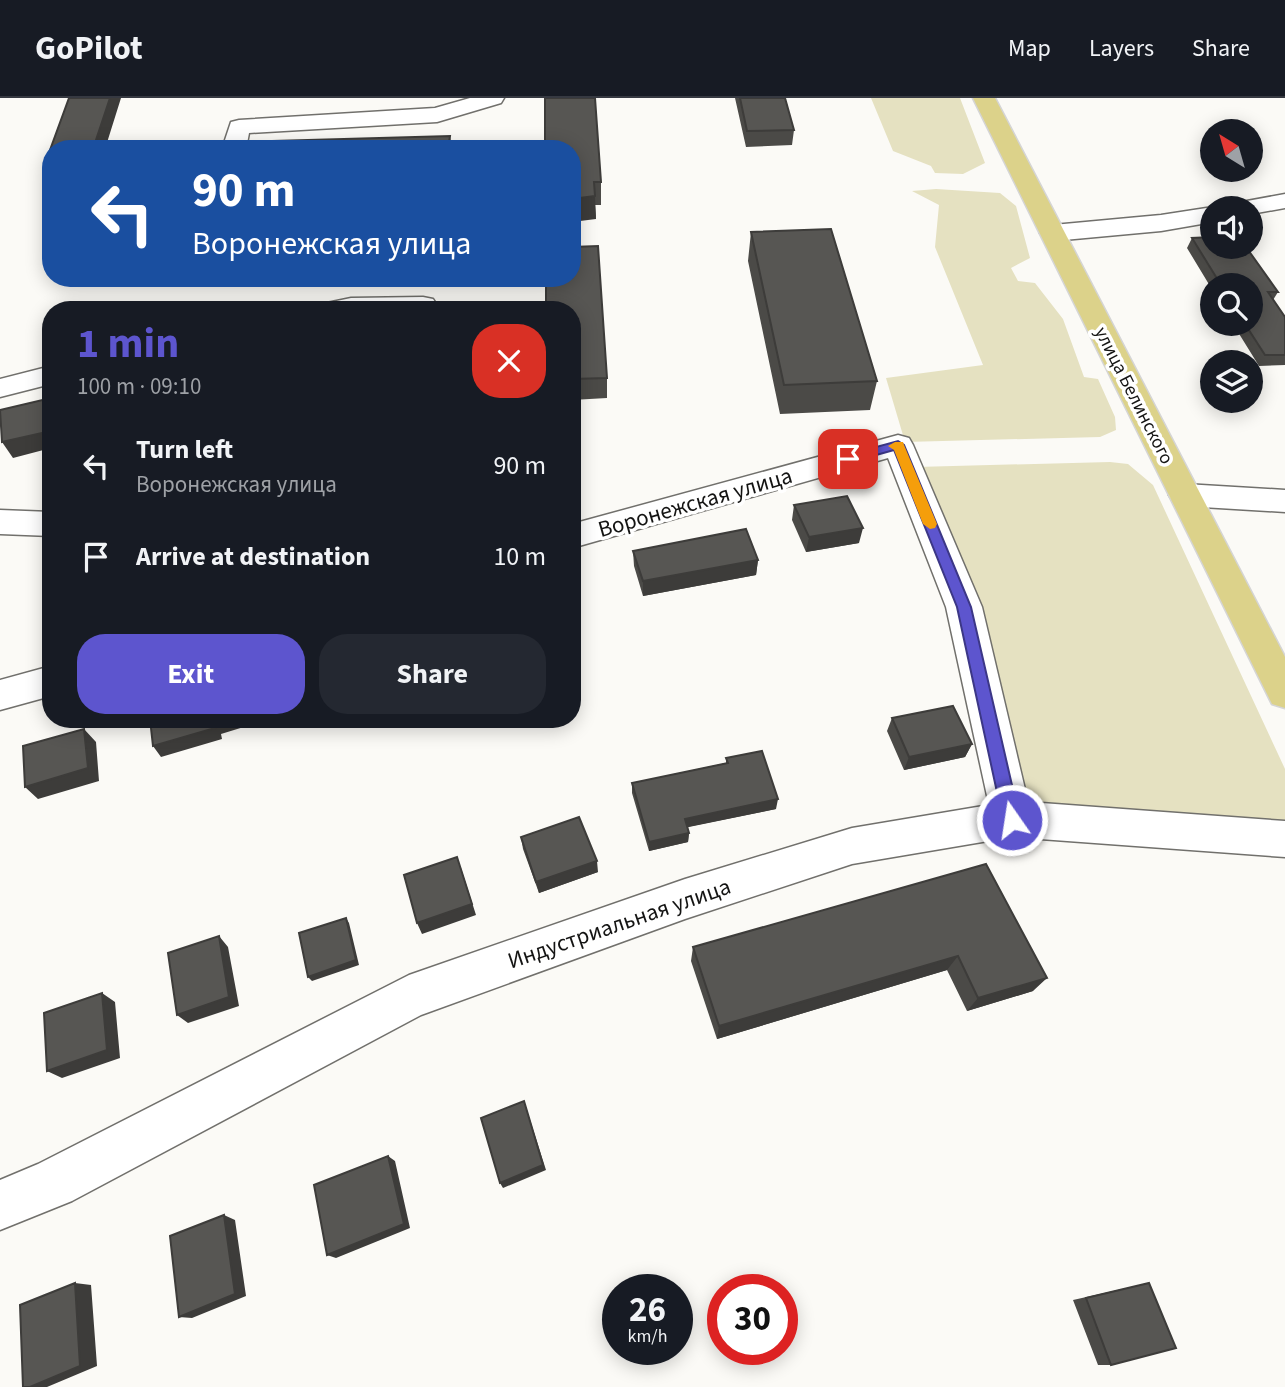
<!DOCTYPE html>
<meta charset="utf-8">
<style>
body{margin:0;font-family:"Source Sans 3",sans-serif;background:#242831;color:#f1f3f6;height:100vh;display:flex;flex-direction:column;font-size:26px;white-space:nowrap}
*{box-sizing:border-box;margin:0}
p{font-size:23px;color:#9ea1a6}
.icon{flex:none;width:38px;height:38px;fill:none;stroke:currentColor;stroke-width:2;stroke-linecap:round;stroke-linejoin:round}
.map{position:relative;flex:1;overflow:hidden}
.details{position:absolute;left:42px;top:203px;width:539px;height:427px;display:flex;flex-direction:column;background:#171b24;border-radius:28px;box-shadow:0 4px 18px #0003}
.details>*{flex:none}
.guide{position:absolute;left:42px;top:42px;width:539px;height:147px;border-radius:28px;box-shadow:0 4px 18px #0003;background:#1a4fa0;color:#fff;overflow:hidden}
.needle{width:46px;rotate:323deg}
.fabs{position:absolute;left:1200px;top:21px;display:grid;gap:14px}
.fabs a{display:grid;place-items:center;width:63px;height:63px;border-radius:50%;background:#171b24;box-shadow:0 4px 18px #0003;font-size:35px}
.speed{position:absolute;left:602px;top:1176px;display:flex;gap:14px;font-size:35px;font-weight:700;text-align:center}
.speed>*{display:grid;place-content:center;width:91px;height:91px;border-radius:50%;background:#171b24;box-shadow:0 4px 18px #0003;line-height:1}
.speed small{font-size:18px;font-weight:400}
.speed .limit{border:10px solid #d22;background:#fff;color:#111}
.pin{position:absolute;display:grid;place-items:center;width:60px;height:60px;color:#fff;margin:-30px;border-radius:14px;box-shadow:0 4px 10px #0006}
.me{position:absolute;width:77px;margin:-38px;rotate:347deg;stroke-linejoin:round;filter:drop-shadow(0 0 5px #0008)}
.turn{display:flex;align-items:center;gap:24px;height:147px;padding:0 35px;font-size:32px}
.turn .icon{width:91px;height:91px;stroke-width:2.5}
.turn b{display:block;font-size:49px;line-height:60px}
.round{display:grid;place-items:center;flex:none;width:74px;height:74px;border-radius:28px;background:#242831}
.head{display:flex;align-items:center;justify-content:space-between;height:119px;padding:0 35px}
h1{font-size:42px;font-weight:700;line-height:52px;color:#5d55ce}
.action{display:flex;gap:14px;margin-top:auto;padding:14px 35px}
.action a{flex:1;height:80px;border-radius:28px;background:#5d55ce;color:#fff;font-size:28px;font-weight:700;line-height:80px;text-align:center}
.action a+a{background:#242831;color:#f1f3f6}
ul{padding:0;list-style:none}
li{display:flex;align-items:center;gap:21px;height:91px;padding:0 35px}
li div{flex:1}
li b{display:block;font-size:26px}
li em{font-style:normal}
header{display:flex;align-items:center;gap:42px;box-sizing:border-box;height:98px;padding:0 35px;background:#171b24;border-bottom:2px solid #363941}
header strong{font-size:33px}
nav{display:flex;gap:38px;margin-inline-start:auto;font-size:24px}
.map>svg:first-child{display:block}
.green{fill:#e5e1c1}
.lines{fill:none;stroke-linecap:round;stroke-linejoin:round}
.minor-casing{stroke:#71706c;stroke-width:3}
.major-casing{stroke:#d5d5d5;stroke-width:3}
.minor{fill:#fff;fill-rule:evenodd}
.major{fill:#dcd28a;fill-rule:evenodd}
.wall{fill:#4b4a47}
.shaded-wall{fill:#3d3c3a}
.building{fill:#575653;stroke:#3d3c3a;stroke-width:2}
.route{fill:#5d55ce;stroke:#3c3786;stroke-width:2}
.slow{fill:#f59e0b}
.labels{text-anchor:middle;stroke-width:7;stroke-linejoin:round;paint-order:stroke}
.far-street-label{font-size:19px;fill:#141413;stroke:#fff}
.street-label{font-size:23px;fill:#141413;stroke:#fff}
</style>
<header>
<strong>GoPilot</strong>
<nav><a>Map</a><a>Layers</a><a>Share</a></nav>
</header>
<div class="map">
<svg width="1285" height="1289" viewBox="0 0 1285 1289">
<rect width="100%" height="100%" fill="#fbfaf6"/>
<path class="green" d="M871,0H960L985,65L963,76L935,75L931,68L893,53Z
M936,91L1000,95L1016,108L1030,160L1011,170L1018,183L1035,185L1063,221L1084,279L1098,281L1115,319L1116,332L1100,339L905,344L886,280L983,267L935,149L939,107L912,93Z
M1110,364L1128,366L1153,387L1285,671V724L1021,711L916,369Z"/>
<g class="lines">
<defs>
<path id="minor" d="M470,0H504L501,5L437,24L249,35L246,51H222L231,24L239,22L435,10Z
M1285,96V110L1251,116V110H1233L1236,105Z
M1213,109L1220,110H1213V124L1161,133L1053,143L1044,140L1040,135L1044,130L1053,127L1161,117Z
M423,199L433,201L437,207L433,212H318L322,206L351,200Z
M51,268V286L0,299V281Z
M898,337L909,340L913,347L982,509L1028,704L1285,723V759L1012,739L852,766L685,821L421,917L72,1103L0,1132V1082L38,1066L409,877L685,781L852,730L989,707L946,509L888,360L572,450V426Z
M1185,386L1285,392V414L1185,408L1174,405L1169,397L1174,389Z
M0,412L51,414V438L0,436Z
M51,568V598L0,612V582Z"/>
<path id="major" d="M973,0H995L1285,559V610L1272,606Z"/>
</defs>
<use href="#minor" class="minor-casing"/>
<use href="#major" class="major-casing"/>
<use href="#minor" class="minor"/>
<use href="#major" class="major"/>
</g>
<path class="wall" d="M735,0H785L794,32L792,47L746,49Z
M51,51V73L46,63Z
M572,51L601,84V107H595L596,121Z
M751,134L877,283L870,312L780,316L748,163Z
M1192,140L1278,194L1273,202L1285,219V267L1259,268L1233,226H1251V187H1213V193L1187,150Z
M572,212L607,280V300L572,302Z
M794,407L859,445L806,454L792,422Z
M633,453L758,462L756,477L643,498L634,468Z
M892,620L972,646L965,659L904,672L887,633Z
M726,660L776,711L687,729L689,735L688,744L649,753L632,695V685L726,665Z
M521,739L598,774L539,795L523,751Z
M986,766L1033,893L967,913L947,872L717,941L691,863L693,849Z
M1149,1185L1111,1267H1098L1073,1202Z"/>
<path class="shaded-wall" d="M110,0H121L105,51H93Z
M450,38L452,51H448Z
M595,98L596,121L572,124V101Z
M51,333V350L13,360L2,344Z
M863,430L859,445L806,454L809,439Z
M758,462L756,477L643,498V483Z
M572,531H574L575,545L572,546Z
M227,621H270L221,636L222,641L161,659L153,648L214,625Z
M84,631L96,644L99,683L38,701L25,689Z
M972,646L965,659L904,672L909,659Z
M778,701L776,711L684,730L685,721Z
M689,735L688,744L649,753V744Z
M597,763L598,774L539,795L536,784Z
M461,770L476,817L422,836L417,825Z
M346,820L349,825L359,867L312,883L308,879Z
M219,838L228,849L239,908L188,925L177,917Z
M958,858L947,872L717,941L719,928Z
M1047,880L1033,893L967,913L978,900Z
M102,895L115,904L120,960L62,980L47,973Z
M524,1003L546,1072L503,1090L500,1085Z
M388,1058L395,1063L410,1130L336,1160L327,1157Z
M224,1117L235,1122L246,1198L192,1220L179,1219Z
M75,1185L91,1187L97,1268L47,1289H30Z"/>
<path class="building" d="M69,0H110L93,51H51V63H46Z
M545,0H595L601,84H594L595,98L572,101V51H545Z
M740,0H785L794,32L747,33Z
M450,38L448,51H199L201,45Z
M831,131L877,283L784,287L751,134Z
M1213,139V149H1246L1278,194H1268L1285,219V257H1265L1245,226H1251V187H1221L1192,140Z
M598,148L607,280L572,281V212H546V180H572V149Z
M451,208L453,212H434Z
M51,300V333L2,344L0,312Z
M847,398L863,430L809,439L794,407Z
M746,431L758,462L643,483L633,453Z
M953,608L972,646L909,659L892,620Z
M150,621H227L214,625L215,630L153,648Z
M84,631L88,670L25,689L23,648Z
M762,653L778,701L685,721L689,735L649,744L632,685L728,665L726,660Z
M579,719L597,763L536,784L521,739Z
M457,759L472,806L417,825L404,777Z
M986,766L1047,880L978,900L958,858L719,928L693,849Z
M346,820L356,862L308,879L299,835Z
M219,838L229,899L177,917L168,855Z
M102,895L107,952L47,973L44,915Z
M524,1003L543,1067L500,1085L481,1020Z
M388,1058L404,1126L327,1157L314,1087Z
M224,1117L235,1196L179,1219L170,1138Z
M75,1185L80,1268L30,1289H23L20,1207Z
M1149,1185L1176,1250L1111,1267L1086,1200Z"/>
<path class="route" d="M898,343L904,347L971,509L1020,722L1018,727L1012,729L1006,727L1003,722L957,509L894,352L848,365L841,361L843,358Z"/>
<path class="slow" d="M895,344H903L904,347L937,426L935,430L930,431L923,426L894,352L888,348Z"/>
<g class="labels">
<g class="far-street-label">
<text transform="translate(1135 297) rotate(63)" y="7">улица Белинского</text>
</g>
<g class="street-label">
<text transform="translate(695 404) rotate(-16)" y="8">Воронежская улица</text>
<text transform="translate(619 825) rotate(-19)" y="8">Индустриальная улица</text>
</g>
</g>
</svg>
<div class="fabs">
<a><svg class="needle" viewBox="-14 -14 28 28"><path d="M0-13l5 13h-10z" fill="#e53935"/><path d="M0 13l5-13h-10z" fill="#9ea1a6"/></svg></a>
<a><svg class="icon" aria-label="sound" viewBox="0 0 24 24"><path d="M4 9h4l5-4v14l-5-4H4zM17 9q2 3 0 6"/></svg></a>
<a><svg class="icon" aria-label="search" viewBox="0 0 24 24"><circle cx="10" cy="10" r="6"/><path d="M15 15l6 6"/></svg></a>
<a><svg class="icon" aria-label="layers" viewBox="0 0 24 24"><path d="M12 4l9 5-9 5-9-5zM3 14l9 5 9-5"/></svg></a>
</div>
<div class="speed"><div>26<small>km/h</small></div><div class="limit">30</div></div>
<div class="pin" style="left:848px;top:361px;background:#d93025"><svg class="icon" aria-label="arrive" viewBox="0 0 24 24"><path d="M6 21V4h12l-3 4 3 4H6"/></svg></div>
<svg class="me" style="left:1012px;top:722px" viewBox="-20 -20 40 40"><circle r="17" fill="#5d55ce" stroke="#fff" stroke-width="3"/><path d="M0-11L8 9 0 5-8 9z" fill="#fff"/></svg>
<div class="guide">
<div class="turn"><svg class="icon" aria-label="left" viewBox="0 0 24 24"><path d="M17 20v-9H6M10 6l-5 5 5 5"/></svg><div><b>90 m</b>Воронежская улица</div></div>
</div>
<section class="details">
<div class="head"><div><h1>1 min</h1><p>100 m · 09:10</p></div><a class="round" style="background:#d93025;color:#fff"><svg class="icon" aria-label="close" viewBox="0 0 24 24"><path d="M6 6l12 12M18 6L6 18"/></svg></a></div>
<ul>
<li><svg class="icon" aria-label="left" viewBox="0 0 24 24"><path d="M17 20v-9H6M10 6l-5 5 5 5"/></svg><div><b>Turn left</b><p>Воронежская улица</p></div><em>90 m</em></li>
<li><svg class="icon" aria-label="arrive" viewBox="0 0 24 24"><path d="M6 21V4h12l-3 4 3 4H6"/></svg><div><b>Arrive at destination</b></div><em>10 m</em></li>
</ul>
<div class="action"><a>Exit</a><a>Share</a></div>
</section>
</div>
